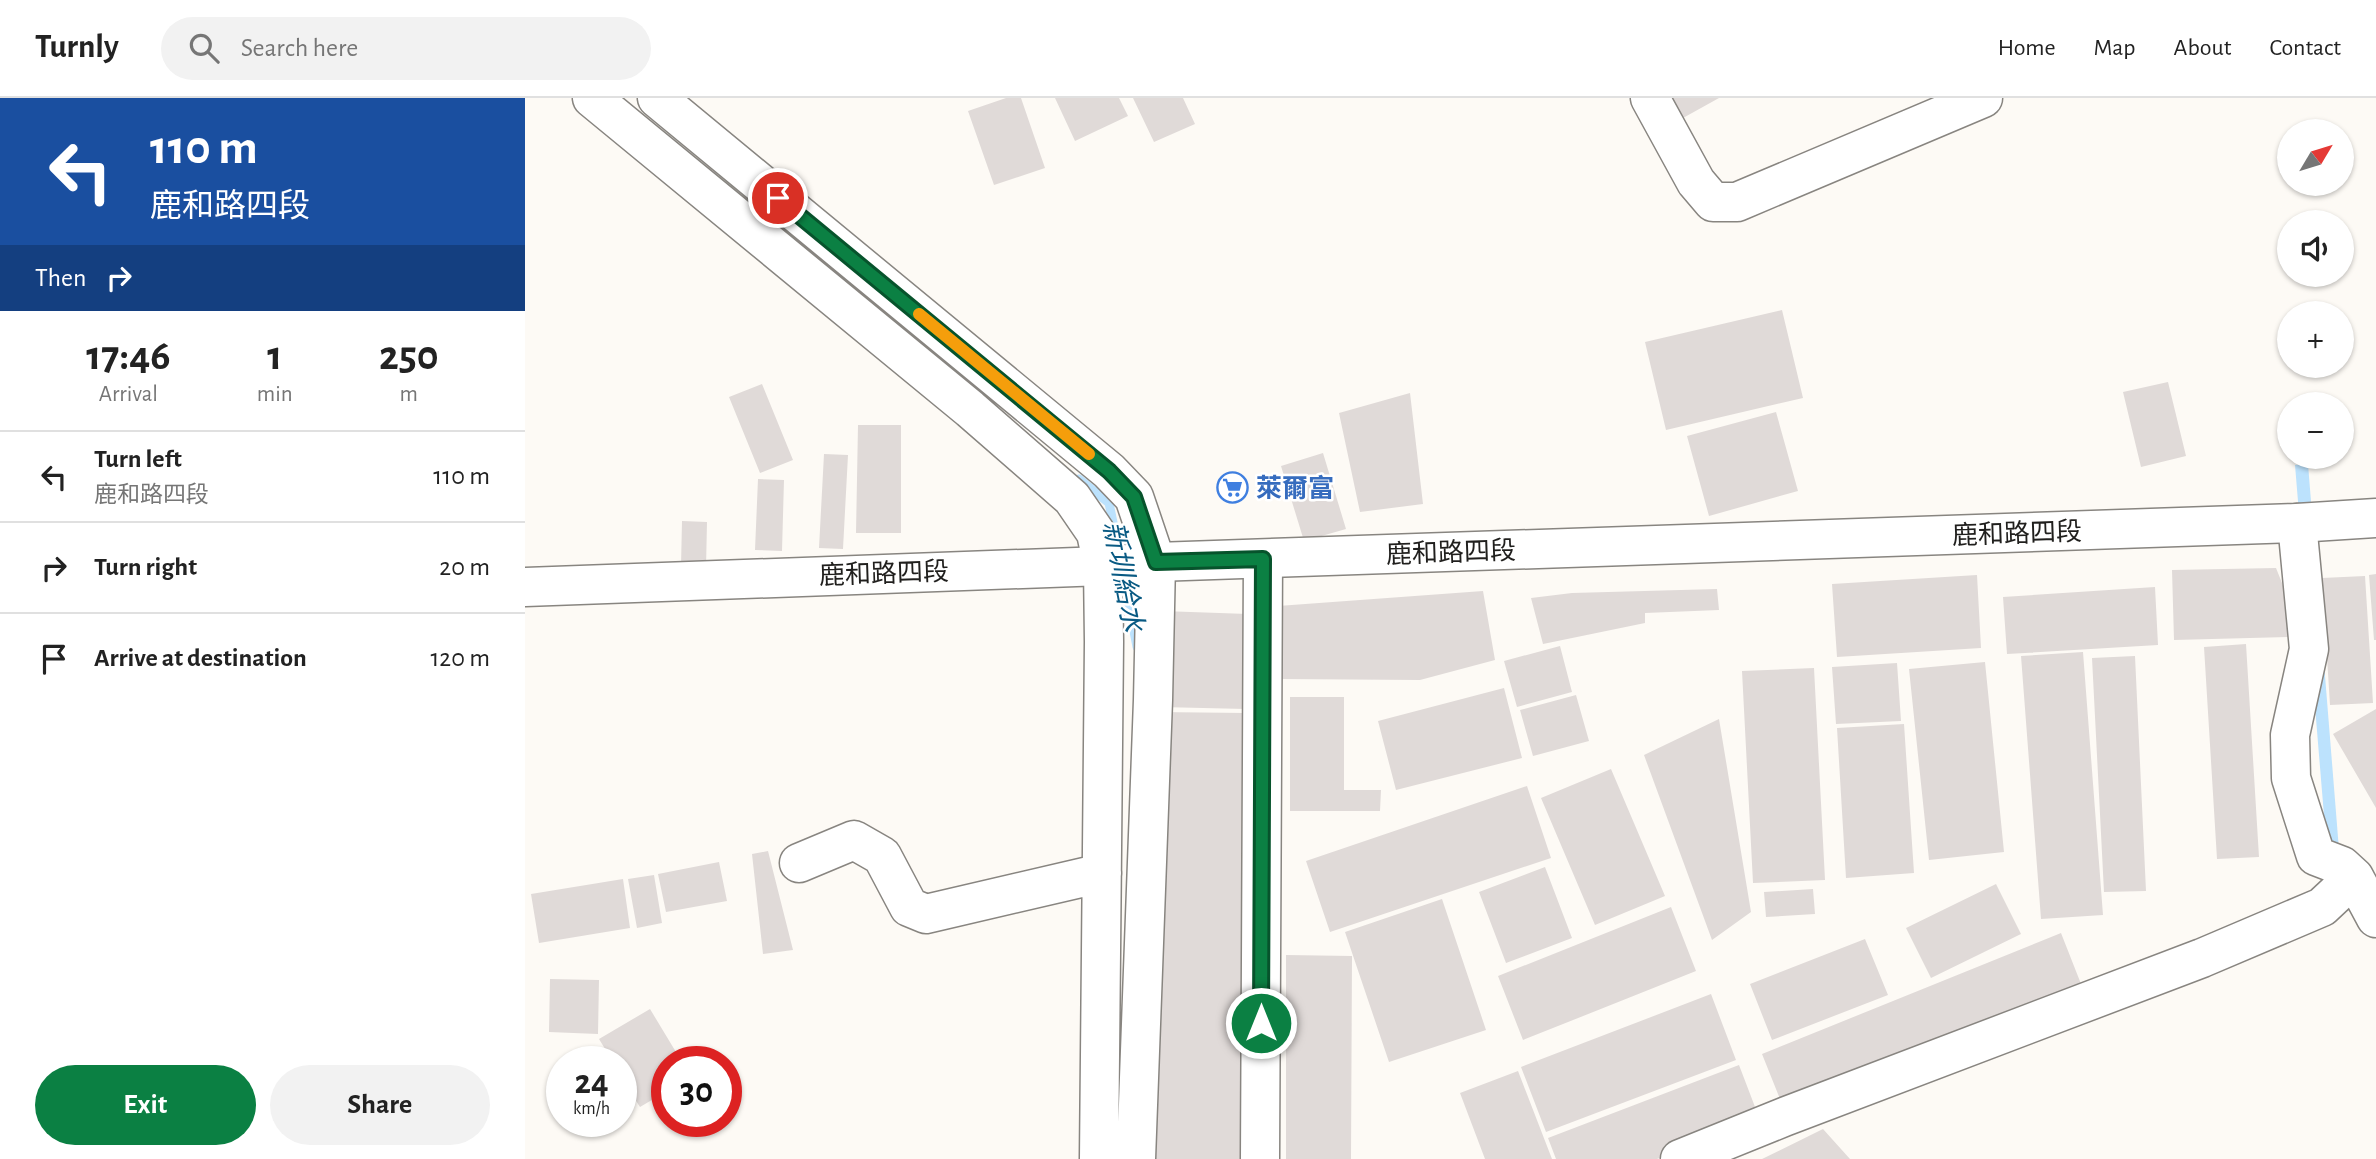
<!DOCTYPE html>
<meta charset="utf-8">
<style>
body{margin:0;font-family:"Alegreya Sans","Noto Sans TC",sans-serif;background:#f2f2f2;color:#222;height:100vh;display:flex;flex-direction:column;font-size:26px;white-space:nowrap}
*{box-sizing:border-box;margin:0}
p{font-size:23px;color:#767676}
.icon{flex:none;width:38px;height:38px;fill:none;stroke:currentColor;stroke-width:2;stroke-linecap:round;stroke-linejoin:round}
.map{position:relative;flex:1;overflow:hidden}
.panel{display:flex;flex-direction:column;background:#fff;width:525px}
.panel>*{flex:none}
.banner{background:#1a4fa0;color:#fff;overflow:hidden}
.needle{width:46px;rotate:52deg}
.tools{position:absolute;left:1752px;top:21px;display:grid;gap:14px}
.tools a{display:grid;place-items:center;width:77px;height:77px;border-radius:50%;background:#fff;box-shadow:0 2px 5px #0004;font-size:35px}
.speed{position:absolute;left:21px;top:948px;display:flex;gap:14px;font-size:35px;font-weight:700;text-align:center}
.speed>*{display:grid;place-content:center;width:91px;height:91px;border-radius:50%;background:#fff;box-shadow:0 2px 5px #0004;line-height:1}
.speed small{font-size:18px;font-weight:400}
.speed .limit{border:10px solid #d22;background:#fff;color:#111}
.pin{position:absolute;display:grid;place-items:center;width:60px;height:60px;color:#fff;margin:-30px;border:4px solid #fff;border-radius:50%;box-shadow:0 2px 7px #0007}
.me{position:absolute;width:77px;margin:-38px;rotate:0deg;stroke-linejoin:round;filter:drop-shadow(0 0 5px #0008)}
.turn{display:flex;align-items:center;gap:24px;height:147px;padding:0 35px;font-size:32px}
.turn .icon{width:91px;height:91px;stroke-width:2.5}
.turn b{display:block;font-size:49px;line-height:60px}
.then{display:flex;align-items:center;height:66px;padding:0 35px;background:#0003;gap:14px;font-size:26px}
.eta{display:flex;justify-content:space-evenly;align-items:center;height:119px;text-align:center}
.eta b{font-size:42px;font-weight:700;line-height:49px}
.button{display:flex;gap:14px;margin-top:auto;padding:14px 35px}
.button a{flex:1;height:80px;border-radius:42px;background:#0b8043;color:#fff;font-size:28px;font-weight:700;line-height:80px;text-align:center}
.button a+a{background:#f2f2f2;color:#222}
ul{padding:0;list-style:none}
li{display:flex;align-items:center;gap:21px;height:91px;padding:0 35px;border-top:2px solid #e0e0e0}
li div{flex:1}
li b{display:block;font-size:26px}
li em{font-style:normal}
header{display:flex;align-items:center;gap:42px;box-sizing:border-box;height:98px;padding:0 35px;background:#fff;border-bottom:2px solid #e0e0e0}
header strong{font-size:33px}
nav{display:flex;gap:38px;margin-inline-start:auto;font-size:24px}
.search{width:490px;height:63px;background:#f2f2f2;display:flex;align-items:center;gap:18px;box-sizing:border-box;padding:0 24px;border-radius:38px;color:#767676;font-size:26px}
main{display:flex;flex:1;min-height:0}
.map>svg:first-child{display:block}
.water{fill:#bce2fd}
.lines{fill:none;stroke-linecap:round;stroke-linejoin:round}
.stream{stroke:#bce2fd;stroke-width:9}
.building{fill:#e0dad8}
.minor-casing{stroke:#888580;stroke-width:41}
.major-casing{stroke:#888580;stroke-width:41}
.minor{stroke:#fff;stroke-width:38}
.major{stroke:#fff;stroke-width:38}
.route-casing{stroke:#07532c;stroke-width:18}
.route{stroke:#0b8043;stroke-width:12}
.slow{stroke:#f59e0b;stroke-width:12}
.labels{text-anchor:middle;stroke-width:5;stroke-linejoin:round;paint-order:stroke}
.shop-label{font-size:26px;font-weight:bold;fill:#366cbe;stroke:#fff;text-anchor:start}
.street-label{font-size:26px;fill:#201f1d;stroke:#fff}
.water-label{font-size:28px;font-style:italic;fill:#095a83;stroke:#fff}
</style>
<header>
<strong>Turnly</strong>
<div class="search"><svg class="icon" aria-label="search" viewBox="0 0 24 24"><circle cx="10" cy="10" r="6"/><path d="M15 15l6 6"/></svg>Search here</div>
<nav><a>Home</a><a>Map</a><a>About</a><a>Contact</a></nav>
</header>
<main>
<section class="panel">
<div class="banner">
<div class="turn"><svg class="icon" aria-label="left" viewBox="0 0 24 24"><path d="M17 20v-9H6M10 6l-5 5 5 5"/></svg><div><b>110 m</b>鹿和路四段</div></div>
<div class="then">Then<svg class="icon" aria-label="right" viewBox="0 0 24 24"><path d="M7 20v-9h11M14 6l5 5-5 5"/></svg></div>
</div>
<div class="eta">
<div><b>17:46</b><p>Arrival</p></div>
<div><b>1</b><p>min</p></div>
<div><b>250</b><p>m</p></div>
</div>
<ul>
<li><svg class="icon" aria-label="left" viewBox="0 0 24 24"><path d="M17 20v-9H6M10 6l-5 5 5 5"/></svg><div><b>Turn left</b><p>鹿和路四段</p></div><em>110 m</em></li>
<li><svg class="icon" aria-label="right" viewBox="0 0 24 24"><path d="M7 20v-9h11M14 6l5 5-5 5"/></svg><div><b>Turn right</b></div><em>20 m</em></li>
<li><svg class="icon" aria-label="arrive" viewBox="0 0 24 24"><path d="M6 21V4h12l-3 4 3 4H6"/></svg><div><b>Arrive at destination</b></div><em>120 m</em></li>
</ul>
<div class="button"><a>Exit</a><a>Share</a></div>
</section>
<div class="map">
<svg width="1851" height="1061" viewBox="0 0 1851 1061">
<rect width="100%" height="100%" fill="#fdfaf5"/>
<path class="water" d="M1783,366L1819,814H1807L1770,367Z"/>
<g class="lines">
<path class="stream" d="M554,381L584,405L591,439
M598,477L612,549"/>
</g>
<path class="building" d="M481,0H496L520,70L469,87L443,13Z
M530,0H594L603,18L550,43Z
M608,0H658L670,26L629,44Z
M1135,0H1194L1149,25Z
M1257,212L1278,300L1141,332L1120,244Z
M1643,284L1661,358L1616,369L1598,294Z
M237,286L268,362L235,375L204,299Z
M885,295L898,406L835,414L814,315Z
M1251,314L1273,393L1184,418L1162,338Z
M333,327H376V435H331Z
M798,355L821,431L779,443L756,368Z
M299,356L323,357L318,451L294,450Z
M233,381L259,382L257,453L230,452Z
M157,423L182,424L181,470L156,468Z
M1751,470L1763,500L1764,539L1649,542L1647,472Z
M1851,476V542H1849L1844,477Z
M1452,477L1456,550L1312,559L1307,486Z
M1840,478L1848,605L1805,607L1797,480Z
M1630,489L1633,547L1482,556L1478,499Z
M1192,491L1194,512L1120,515V525L1018,546L1006,500L1047,495Z
M958,493L970,562L895,582L754,581L753,508Z
M637,513L723,516L721,611L635,609Z
M1721,546L1734,759L1692,761L1679,549Z
M1035,548L1047,594L992,609L979,563Z
M1558,554L1578,817L1516,821L1496,558Z
M1610,558L1621,793L1579,794L1567,560Z
M1460,564L1479,754L1404,762L1384,571Z
M1372,565L1376,623L1311,626L1307,569Z
M1289,570L1300,782L1228,785L1217,573Z
M979,590L997,660L871,692L853,623Z
M1051,597L1064,643L1008,658L995,612Z
M765,599H819V692H856L855,713H765Z
M1851,611V710L1808,636Z
M632,614L721,615L717,1061H627Z
M1194,621L1226,814L1187,842L1119,657Z
M1379,626L1389,775L1321,780L1312,630Z
M1086,671L1140,798L1070,827L1016,700Z
M1002,688L1026,760L805,834L781,763Z
M243,753L268,852L238,856L227,756Z
M194,764L202,803L141,814L133,776Z
M1020,769L1047,840L981,865L954,794Z
M129,777L137,825L112,830L103,781Z
M98,781L105,830L14,845L6,796Z
M1471,786L1496,836L1406,880L1381,830Z
M1288,791L1290,816L1241,819L1239,794Z
M917,801L961,932L864,964L820,834Z
M1146,809L1171,873L998,942L973,878Z
M1536,835L1558,891L1259,1011L1237,956Z
M1340,841L1363,897L1247,942L1225,886Z
M761,857L827,858L826,1061H761Z
M25,881L74,882L73,936L24,934Z
M1186,896L1211,962L1021,1034L996,969Z
M125,911L157,964H142V993L115,1009L96,979V964H88L74,941Z
M1214,967L1235,1022L1132,1061H1031L1023,1040Z
M993,973L1027,1061H960L935,995Z
M1298,1031L1325,1061H1237Z"/>
<g class="lines">
<defs>
<path id="minor" d="M67,0L445,311L547,400L571,435L578,468L579,544L574,1061
M132,0L584,373L609,399L631,464L628,602L611,1061
M1125,0L1171,84L1188,104H1212L1458,0
M1772,425L1784,551L1765,637L1766,680L1791,758L1817,768L1829,779L1851,820
M274,765L329,742L357,758L384,809L401,816L577,775
M735,1061L738,461
M1155,1061L1259,1019L1677,860L1797,809L1829,779"/>
<path id="major" d="M0,489L578,468L631,464L1772,425L1851,420"/>
</defs>
<use href="#minor" class="minor-casing"/>
<use href="#major" class="major-casing"/>
<use href="#minor" class="minor"/>
<use href="#major" class="major"/>
</g>
<g class="lines">
<defs>
<path id="route" d="M253,100L584,373L609,399L631,464L738,461L736,925"/>
</defs>
<use href="#route" class="route-casing"/>
<use href="#route" class="route"/>
<path class="slow" d="M394,216L564,356"/>
</g>
<defs>
<symbol id="supermarket-ring" viewBox="-11 -11 22 22"><circle r="9.5" fill="#fff" stroke="#3f7fe0" stroke-width="1.5"/><path d="M-6-5.5h2.5l.6 2H6L4.5 2H-2.5L-4.4-4H-6ZM-1.5 3.2a1.3 1.3 0 1 0 .1 0ZM3 3.2a1.3 1.3 0 1 0 .1 0Z" fill="#3f7fe0"/></symbol>
</defs>
<g fill-rule="evenodd">
<use href="#supermarket-ring" x="690" y="372" width="35" height="35"/>
</g>
<g class="labels">
<g class="shop-label">
<text x="731" y="399">萊爾富</text>
</g>
<g class="street-label">
<text transform="translate(1492 435) rotate(-2)" y="9">鹿和路四段</text>
<text transform="translate(926 454) rotate(-2)" y="9">鹿和路四段</text>
<text transform="translate(359 475) rotate(-2)" y="9">鹿和路四段</text>
</g>
<g class="water-label">
<text transform="translate(599 478) rotate(79)" y="10">新圳給水</text>
</g>
</g>
</svg>
<div class="tools">
<a><svg class="needle" viewBox="-14 -14 28 28"><path d="M0-13l5 13h-10z" fill="#e53935"/><path d="M0 13l5-13h-10z" fill="#767676"/></svg></a>
<a><svg class="icon" aria-label="sound" viewBox="0 0 24 24"><path d="M4 9h4l5-4v14l-5-4H4zM17 9q2 3 0 6"/></svg></a>
<a>+</a>
<a>−</a>
</div>
<div class="speed"><div>24<small>km/h</small></div><div class="limit">30</div></div>
<div class="pin" style="left:253px;top:100px;background:#d93025"><svg class="icon" aria-label="arrive" viewBox="0 0 24 24"><path d="M6 21V4h12l-3 4 3 4H6"/></svg></div>
<svg class="me" style="left:736px;top:925px" viewBox="-20 -20 40 40"><circle r="17" fill="#0b8043" stroke="#fff" stroke-width="3"/><path d="M0-11L8 9 0 5-8 9z" fill="#fff"/></svg>
</div>
</main>
